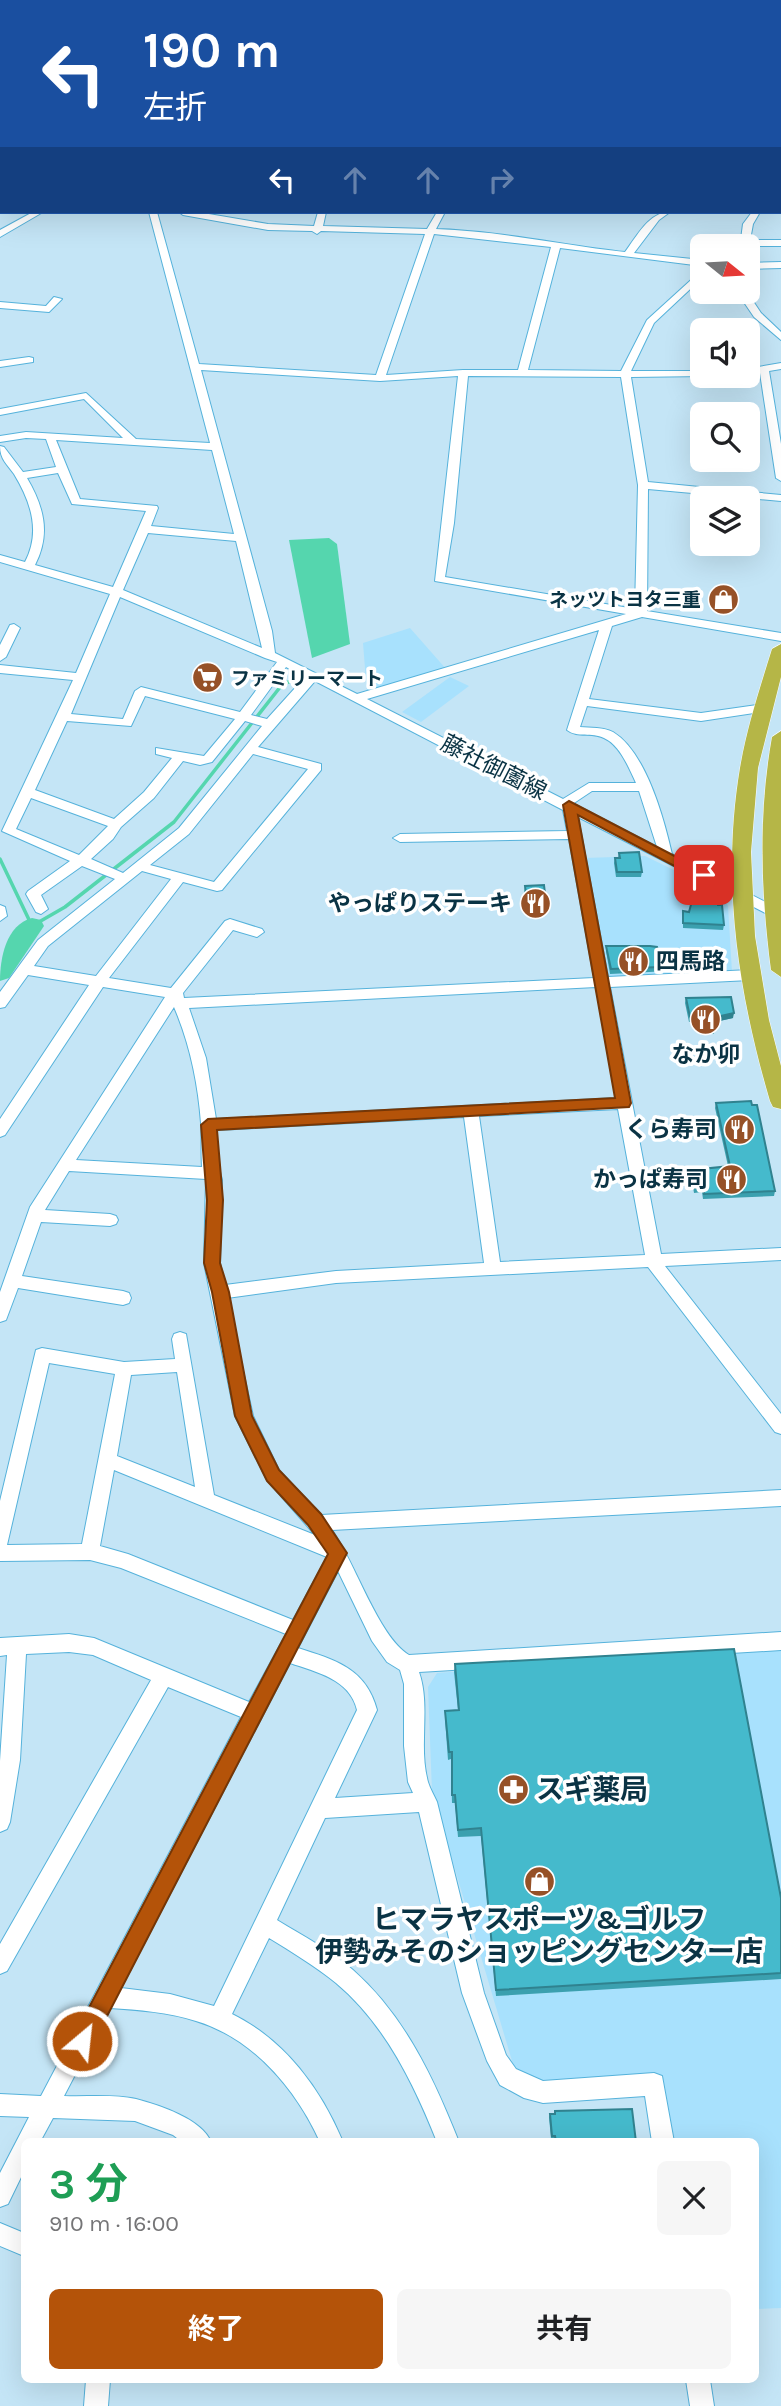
<!DOCTYPE html>
<html lang="ja">
<meta charset="utf-8">
<style>
body{margin:0;font-family:Karla,"Noto Sans JP",sans-serif;background:#f6f6f6;color:#202124;height:100vh;display:flex;flex-direction:column;font-size:26px;white-space:nowrap}
*{box-sizing:border-box;margin:0}
p{font-size:23px;color:#757577}
.icon{flex:none;width:38px;height:38px;fill:none;stroke:currentColor;stroke-width:2;stroke-linecap:round;stroke-linejoin:round}
.map{position:relative;flex:1;overflow:hidden}
.sheet{position:absolute;left:21px;top:2138px;width:738px;height:245px;display:flex;flex-direction:column;background:#fff;border-radius:10px;box-shadow:0 7px 28px #0002}
.sheet>*{flex:none}
.guide{position:absolute;left:0px;top:0px;width:782px;height:214px;box-shadow:0 7px 28px #0002;background:#1a4fa0;color:#fff;overflow:hidden}
.needle{width:46px;rotate:108deg}
.fabs{position:absolute;left:690px;top:234px;display:grid;gap:14px}
.fabs a{display:grid;place-items:center;width:70px;height:70px;border-radius:10px;background:#fff;box-shadow:0 7px 28px #0002;font-size:35px}
.pin{position:absolute;display:grid;place-items:center;width:60px;height:60px;color:#fff;margin:-30px;border-radius:14px;box-shadow:0 4px 10px #0006}
.me{position:absolute;width:77px;margin:-38px;rotate:28deg;stroke-linejoin:round;filter:drop-shadow(0 0 5px #0008)}
.turn{display:flex;align-items:center;gap:24px;height:147px;padding:0 28px;font-size:32px}
.turn .icon{width:91px;height:91px;stroke-width:2.5}
.turn b{display:block;font-size:49px;line-height:60px}
.lanes{display:flex;align-items:center;height:66px;padding:0 28px;background:#0003;justify-content:center;gap:35px;direction:ltr}
.lanes .off{opacity:.35}
.round{display:grid;place-items:center;flex:none;width:74px;height:74px;border-radius:10px;background:#f6f6f6}
.headline{display:flex;align-items:center;justify-content:space-between;height:119px;padding:0 28px}
h1{font-size:42px;font-weight:700;line-height:52px;color:#1e9e55}
.action{display:flex;gap:14px;margin-top:auto;padding:14px 28px}
.action a{flex:1;height:80px;border-radius:10px;background:#b45309;color:#fff;font-size:28px;font-weight:700;line-height:80px;text-align:center}
.action a+a{background:#f6f6f6;color:#202124}
.map>svg:first-child{display:block}
.built{fill:#a8e1fd}
.water{fill:#55d6ae}
.lines{fill:none;stroke-linecap:round;stroke-linejoin:round}
.stream{stroke:#55d6ae;stroke-width:3.5}
.river{fill:#55d6ae;fill-rule:evenodd}
.minor-casing{stroke:#55b2db;stroke-width:2}
.highway-casing{stroke:#fff;stroke-width:1}
.minor{fill:#fff;fill-rule:evenodd}
.highway{fill:#b5b647;fill-rule:evenodd}
.wall{fill:#3ba0af}
.shaded-wall{fill:#30828f}
.building{fill:#45bacc;stroke:#30828f;stroke-width:2}
.route{fill:#b45309;stroke:#753606;stroke-width:2}
.labels{text-anchor:middle;stroke-width:7;stroke-linejoin:round;paint-order:stroke}
.far-poi-label{font-size:19px;font-weight:bold;fill:#0a3344;stroke:#fff;text-anchor:end}
.street-label{font-size:23px;fill:#0a3344;stroke:#fff}
.poi-label{font-size:23px;font-weight:bold;fill:#0a3344;stroke:#fff;text-anchor:end}
.near-poi-label{font-size:28px;font-weight:bold;fill:#0a3344;stroke:#fff;text-anchor:start}
</style>
<div class="map">
<svg width="781" height="2406" viewBox="0 0 781 2406">
<rect width="100%" height="100%" fill="#c4e5f6"/>
<path class="built" d="M410,628L447,670L367,694L363,643Z
M450,677L469,686L421,722L402,712Z
M645,856L719,892L728,906L732,972L607,980L584,858Z
M781,1646V2308L756,2309V2142H672L662,2075L555,2088L515,2071L432,1792L428,1687L437,1673Z"/>
<path class="water" d="M329,538L337,544L350,644L312,658L289,540Z"/>
<g class="lines">
<path class="stream" d="M0,859L32,926L65,907L174,822L281,686L294,679"/>
<path class="river" d="M32,918L41,920L44,926L9,978L0,981C0,958 6,925 32,918Z"/>
<defs>
<path id="minor" d="M357,0H365L366,2H358Z
M486,0H494V2H486Z
M611,0H619L620,2H612Z
M687,0H695V2H687Z
M735,0H744L746,2H737Z
M0,2H2L0,9Z
M0,40H2L0,45Z
M780,44H781V48H780Z
M780,68H781V72H780Z
M0,80H2V84H0Z
M780,118H781V122H780Z
M0,120H2V125H0Z
M0,133H2V139H0Z
M0,149L2,150V156L0,155Z
M780,160H781V166H780Z
M780,179H781V185H780Z
M33,212H43L0,237V230Z
M149,212H157L199,364L376,375L425,234L321,231L317,234L312,231L268,230L183,215L179,212H197L268,224L314,226L318,212H326L323,226L427,229L437,212H445L436,229C500,231 562,245 625,252C637,236 649,212 670,212L659,220L634,253L702,260V266L560,248L528,370L621,371L647,320L702,270V278L654,323L631,371H702V376H705L631,377L648,482L781,495V501L648,489L647,611L781,633V641L642,617L612,626L589,699L701,713L764,704L768,705V711L701,721L587,706L580,727C590,728 604,727 613,732C646,752 664,819 672,854L781,910V921L578,817L608,977L750,970L757,975L750,980L610,987L661,1254L781,1248V1260L665,1266L781,1414V1434L775,1432L648,1267L336,1283L227,1298L253,1416L279,1470L321,1515L781,1490V1506L332,1530C355,1562 378,1636 409,1655L781,1632V1650L419,1672C431,1706 418,1746 428,1782C430,1789 434,1795 437,1802L484,1993L506,2055L516,2069L543,2081L654,2073L662,2076L674,2142H652L645,2096L543,2103L524,2098L500,2085L487,2061L462,1993L419,1812L325,1818L277,1920C303,1936 330,1950 353,1970C405,2016 434,2079 459,2142H437C414,2084 385,2024 336,1983C315,1966 292,1952 269,1938L232,2014C285,2040 321,2089 343,2142H320C296,2089 253,2038 196,2021C168,2012 139,2010 110,2008L64,2096C87,2097 114,2094 136,2099C159,2105 202,2119 211,2142H182L173,2135L135,2121L53,2118L40,2142H24V2171L8,2204L0,2207V2173L29,2117L0,2116V2094L41,2096L241,1717L168,1687L7,1971L0,1974V1944L151,1680L93,1655L69,1652L26,1654L20,1760L10,1822L7,1829L0,1832V1761L7,1655L0,1656V1638L69,1634L94,1638L249,1702L286,1634L121,1568L90,1560L0,1561V1501L36,1350L42,1348L124,1362L175,1359L172,1339L174,1334L180,1332L186,1334L214,1495L315,1535L267,1480L235,1416L204,1263L206,1179L69,1171L45,1210L110,1214L116,1216L118,1220L116,1224L110,1226L41,1222L22,1276L123,1291L129,1293L131,1298L129,1303L123,1305L18,1288L6,1320L0,1322V1292L30,1207L165,997L103,987L5,1135L0,1137V1119L89,985L28,975L5,1007L0,1008V992L38,940L115,879L82,866L41,895L48,909L41,914L36,912L26,894L28,891L70,861L2,831L73,680L0,673V665L76,673L110,594L0,562V555L25,562C41,532 31,502 14,474C7,464 0,459 0,446L4,447L23,472L56,467L46,439L26,438L0,442V436L26,432L123,438L84,399L0,415V409L86,393L136,439L210,443ZM434,234L551,247L518,370H463L386,375ZM201,370L380,381L458,376L435,581L626,614L357,694L275,653L272,631ZM468,376L621,377L638,485L635,609L445,577L454,523ZM56,440L212,450L234,534L151,526L158,508L157,506L80,499ZM58,473L72,504L146,511L113,587L35,565C51,534 44,507 27,478ZM148,533L236,541L262,648L123,590ZM120,597L265,658L277,662L240,712L141,687L135,691L123,719L71,714ZM599,630L567,730C577,738 592,732 604,738C620,745 629,768 636,783H589L563,799L367,699ZM286,667L305,677L267,719L251,715ZM315,681L563,810L567,831L400,834L393,838L400,842L569,839L594,978L184,998L183,993L233,930L257,937L264,932L262,929L230,919L225,921L171,988L109,978L183,882L217,891L222,890L321,770V764L258,747ZM145,696L235,719L204,756L156,748V754L172,758L144,792L114,819L35,790L67,721L131,726ZM245,721L262,726L179,828L123,873L91,859L113,839L121,827L154,798L183,761L200,765L212,762ZM253,754L308,769L214,882L150,865L189,834ZM592,791H639L657,847L576,805L574,803ZM31,798L108,826L79,855L16,829ZM142,871L171,879L96,976L34,966L48,946ZM596,987L616,1098L216,1119L206,1058L189,1008ZM174,1007C190,1044 198,1084 201,1123C202,1137 201,1152 202,1167L76,1160ZM618,1109L645,1255L500,1262L479,1116ZM464,1117L484,1263L336,1271L225,1285L220,1263L222,1180L217,1160V1130ZM49,1363L115,1374L82,1544L7,1545ZM177,1372L195,1487L117,1456L131,1375ZM114,1470L327,1557L293,1620L128,1554L100,1546ZM338,1571L372,1641L387,1662L400,1670L404,1684V1746L408,1782L413,1793L335,1798L377,1710C366,1668 335,1660 298,1648ZM290,1663C316,1672 350,1679 357,1710L214,2006L170,1994L121,1988Z
M752,212H760L753,224L750,240H781V246H750L747,249V247H740L743,224Z
M781,262V268L747,269V263Z
M737,292H747L761,313L781,332V340L754,317Z
M54,297L62,299L49,312L0,308V302L46,306Z
M29,357L33,358V362L0,367V361Z
M781,363V369L769,371L781,444V481L776,478L760,373L747,375V369Z
M14,624L20,628L6,657L0,661V645L10,625Z
M0,905L5,907L7,916L0,921Z
M0,2223L24,2233V2256L0,2246Z
M86,2380H110L108,2406H84Z
M686,2380H710L714,2406H690Z"/>
<path id="highway" d="M781,644V677L758,768L751,852L755,936L769,1020L781,1066V1109L773,1107L770,1101C738,992 721,881 740,768C747,727 760,688 772,649Z
M781,731V977L771,970C761,891 758,816 772,737Z"/>
</defs>
<use href="#minor" class="minor-casing"/>
<use href="#highway" class="highway-casing"/>
<use href="#minor" class="minor"/>
<use href="#highway" class="highway"/>
</g>
<path class="wall" d="M619,853L642,872L641,877H616L614,863L615,858H618Z
M525,886L546,902L545,912H526L524,895Z
M718,905L724,925L723,930L683,928V911L689,912Z
M606,946L709,965L708,969L610,974L606,951Z
M686,998L733,1018L715,1022L714,1034H699L697,1022H689L685,1003Z
M716,1103L775,1191L774,1196L703,1199L702,1192L694,1193L691,1175L692,1170L728,1166L715,1108Z
M455,1664L781,1898V1979L496,1996L481,1836L458,1837L455,1803H452L451,1759L448,1760L445,1719V1711L458,1710L454,1672Z
M555,2111L636,2142H555V2139H551L549,2117L550,2114H554Z"/>
<path class="shaded-wall" d="M734,1013L733,1018L715,1022L716,1017Z"/>
<path class="building" d="M639,852L642,872H617L615,858H620L619,853Z
M544,885L546,902H527L525,886Z
M717,900L718,905H722L724,925L683,923V911L689,912L692,901Z
M606,946H650L657,947L659,955L707,953L709,965L611,969Z
M731,997L734,1013L716,1017L715,1029H699L697,1017H690L686,998Z
M751,1101L752,1105H757L775,1191L704,1194L703,1188H695L692,1170L730,1166L716,1103Z
M734,1649L781,1898V1973L496,1990L481,1828L458,1830L455,1795H452V1752H449L445,1711L459,1710L455,1664Z
M632,2109L636,2142H556L555,2136H552L550,2114H555V2111Z"/>
<path class="route" d="M569,801L711,875L704,880L699,879L578,815L631,1103L629,1107L217,1130L223,1200L220,1263L229,1292L252,1416L279,1470L321,1514L347,1553L90,2049L82,2052L75,2049L71,2041L75,2034L328,1554L308,1525L267,1481L235,1416L212,1292L204,1263L207,1200L201,1125L208,1119L615,1098L563,805Z"/>
<defs>
<symbol id="shop-disc" viewBox="-11 -11 22 22"><circle r="9.5" fill="#965127" stroke="#fff"/><path d="M-5-2.5h2.3a2.7 3.5 0 0 1 5.4 0H5L5.5 6h-11ZM-1.5-2.5h3a1.5 2.3 0 0 0-3 0Z" fill="#fff"/></symbol>
<symbol id="supermarket-disc" viewBox="-11 -11 22 22"><circle r="9.5" fill="#965127" stroke="#fff"/><path d="M-6-5.5h2.5l.6 2H6L4.5 2H-2.5L-4.4-4H-6ZM-1.5 3.2a1.3 1.3 0 1 0 .1 0ZM3 3.2a1.3 1.3 0 1 0 .1 0Z" fill="#fff"/></symbol>
<symbol id="restaurant-disc" viewBox="-11 -11 22 22"><circle r="9.5" fill="#965127" stroke="#fff"/><path d="M-5-6h1v4h1v-4h1v4h1v-4h1v5L-1.5 .5V6h-2V.5L-5-1ZM5-6V6H3V1.5H1.5Q1.5-4 5-6Z" fill="#fff"/></symbol>
<symbol id="pharmacy-disc" viewBox="-11 -11 22 22"><circle r="9.5" fill="#965127" stroke="#fff"/><path d="M-2-6h4v4h4v4h-4v4h-4v-4h-4v-4h4Z" fill="#fff"/></symbol>
</defs>
<g fill-rule="evenodd">
<use href="#shop-disc" x="706" y="582" width="35" height="35"/>
<use href="#supermarket-disc" x="190" y="660" width="35" height="35"/>
<use href="#restaurant-disc" x="518" y="886" width="35" height="35"/>
<use href="#restaurant-disc" x="616" y="944" width="35" height="35"/>
<use href="#restaurant-disc" x="688" y="1002" width="35" height="35"/>
<use href="#restaurant-disc" x="722" y="1112" width="35" height="35"/>
<use href="#restaurant-disc" x="714" y="1162" width="35" height="35"/>
<use href="#pharmacy-disc" x="496" y="1772" width="35" height="35"/>
<use href="#shop-disc" x="522" y="1864" width="35" height="35"/>
</g>
<g class="labels">
<g class="far-poi-label">
<text x="701" y="606">ネッツトヨタ三重</text>
<text x="231" y="685" text-anchor="start">ファミリーマート</text>
</g>
<g class="street-label">
<text transform="translate(494 767) rotate(27)" y="8">藤社御薗線</text>
</g>
<g class="poi-label">
<text x="512" y="911">やっぱりステーキ</text>
<text x="656" y="969" text-anchor="start">四馬路</text>
<text x="706" y="1062" text-anchor="middle">なか卯</text>
<text x="717" y="1137">くら寿司</text>
<text x="708" y="1187">かっぱ寿司</text>
</g>
<g class="near-poi-label">
<text x="536" y="1799">スギ薬局</text>
<text x="539" y="1929" text-anchor="middle">ヒマラヤスポーツ&amp;ゴルフ<tspan x="539" dy="32">伊勢みそのショッピングセンター店</tspan></text>
</g>
</g>
</svg>
<div class="fabs">
<a><svg class="needle" viewBox="-14 -14 28 28"><path d="M0-13l5 13h-10z" fill="#e53935"/><path d="M0 13l5-13h-10z" fill="#757577"/></svg></a>
<a><svg class="icon" aria-label="sound" viewBox="0 0 24 24"><path d="M4 9h4l5-4v14l-5-4H4zM17 9q2 3 0 6"/></svg></a>
<a><svg class="icon" aria-label="search" viewBox="0 0 24 24"><circle cx="10" cy="10" r="6"/><path d="M15 15l6 6"/></svg></a>
<a><svg class="icon" aria-label="layers" viewBox="0 0 24 24"><path d="M12 4l9 5-9 5-9-5zM3 14l9 5 9-5"/></svg></a>
</div>
<div class="pin" style="left:704px;top:875px;background:#d93025"><svg class="icon" aria-label="arrive" viewBox="0 0 24 24"><path d="M6 21V4h12l-3 4 3 4H6"/></svg></div>
<svg class="me" style="left:82px;top:2041px" viewBox="-20 -20 40 40"><circle r="17" fill="#b45309" stroke="#fff" stroke-width="3"/><path d="M0-11L8 9 0 5-8 9z" fill="#fff"/></svg>
<div class="guide">
<div class="turn"><svg class="icon" aria-label="left" viewBox="0 0 24 24"><path d="M17 20v-9H6M10 6l-5 5 5 5"/></svg><div><b>190 m</b>左折</div></div>
<div class="lanes"><svg class="icon" aria-label="left" viewBox="0 0 24 24"><path d="M17 20v-9H6M10 6l-5 5 5 5"/></svg><svg class="icon off" aria-label="ahead" viewBox="0 0 24 24"><path d="M12 20V5M6 11l6-6 6 6"/></svg><svg class="icon off" aria-label="ahead" viewBox="0 0 24 24"><path d="M12 20V5M6 11l6-6 6 6"/></svg><svg class="icon off" aria-label="right" viewBox="0 0 24 24"><path d="M7 20v-9h11M14 6l5 5-5 5"/></svg></div>
</div>
<section class="sheet">
<div class="headline"><div><h1>3 分</h1><p>910 m · 16:00</p></div><a class="round"><svg class="icon" aria-label="close" viewBox="0 0 24 24"><path d="M6 6l12 12M18 6L6 18"/></svg></a></div>
<div class="action"><a>終了</a><a>共有</a></div>
</section>
</div>
